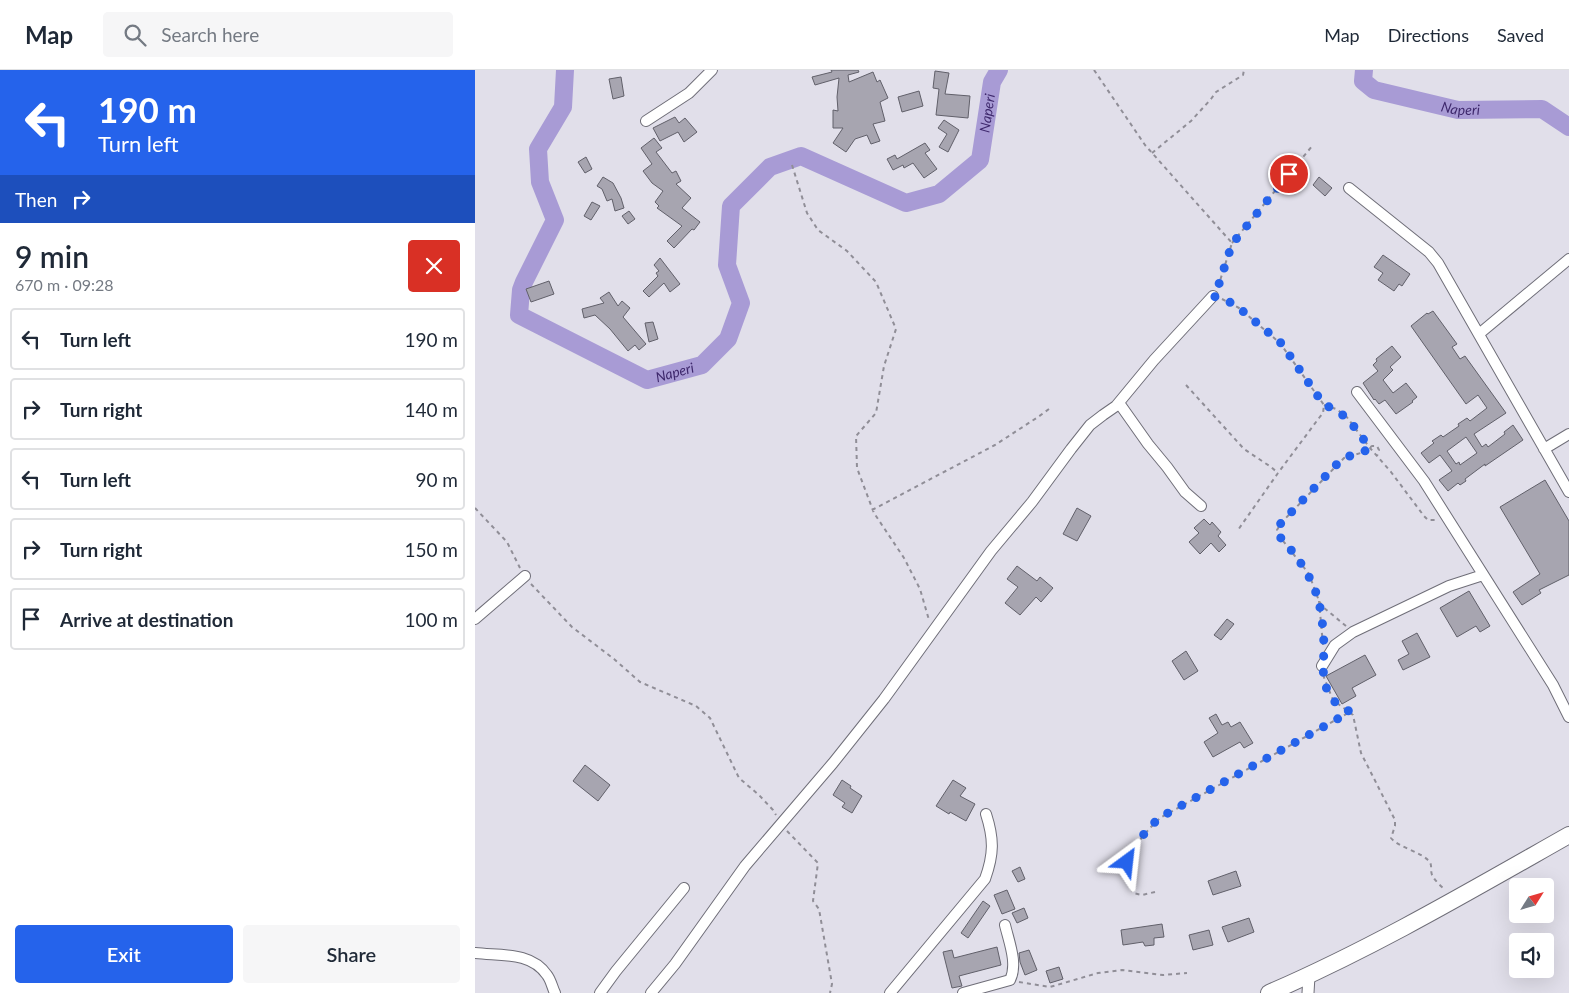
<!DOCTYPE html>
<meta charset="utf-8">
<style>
body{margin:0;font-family:Lato,sans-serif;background:#f6f6f7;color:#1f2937;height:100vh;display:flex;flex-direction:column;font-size:19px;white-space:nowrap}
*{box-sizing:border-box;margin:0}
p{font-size:16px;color:#747a83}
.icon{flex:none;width:28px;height:28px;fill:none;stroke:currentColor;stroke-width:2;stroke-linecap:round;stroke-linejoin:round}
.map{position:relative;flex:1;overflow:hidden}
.panel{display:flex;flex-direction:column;background:#fff;width:475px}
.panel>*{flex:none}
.top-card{background:#2563eb;color:#fff;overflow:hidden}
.needle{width:32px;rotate:53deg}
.tools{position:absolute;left:1034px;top:808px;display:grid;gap:10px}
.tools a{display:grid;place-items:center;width:45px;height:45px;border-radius:5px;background:#fff;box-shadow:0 5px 20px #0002;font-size:25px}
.pin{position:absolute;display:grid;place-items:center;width:42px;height:42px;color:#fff;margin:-21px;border:2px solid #fff;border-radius:50%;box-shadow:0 1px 5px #0007}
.me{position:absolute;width:55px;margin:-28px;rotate:30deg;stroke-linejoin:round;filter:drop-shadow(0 0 4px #0008)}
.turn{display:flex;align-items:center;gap:18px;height:105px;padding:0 15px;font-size:22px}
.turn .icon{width:65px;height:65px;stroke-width:2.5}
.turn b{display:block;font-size:35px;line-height:42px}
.then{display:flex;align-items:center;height:48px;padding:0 15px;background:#0003;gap:10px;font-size:19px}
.round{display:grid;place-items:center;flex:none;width:52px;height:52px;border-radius:5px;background:#f6f6f7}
.overview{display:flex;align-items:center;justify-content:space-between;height:85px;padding:0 15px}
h1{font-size:30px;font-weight:600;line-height:38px}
.primary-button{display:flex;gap:10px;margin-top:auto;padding:10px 15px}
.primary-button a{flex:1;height:58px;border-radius:5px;background:#2563eb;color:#fff;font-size:20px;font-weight:600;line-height:58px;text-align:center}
.primary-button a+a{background:#f6f6f7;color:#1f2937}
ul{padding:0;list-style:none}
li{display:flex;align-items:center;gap:15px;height:62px;margin:0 10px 8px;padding:0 5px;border:2px solid #e0e1e3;border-radius:5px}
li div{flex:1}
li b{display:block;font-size:19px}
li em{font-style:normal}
header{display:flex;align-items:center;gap:30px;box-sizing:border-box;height:70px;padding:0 25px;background:#fff;border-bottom:1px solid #e0e1e3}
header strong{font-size:24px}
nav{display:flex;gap:28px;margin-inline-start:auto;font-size:18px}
.search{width:350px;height:45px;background:#f6f6f7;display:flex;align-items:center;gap:12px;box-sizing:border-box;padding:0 18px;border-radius:5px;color:#747a83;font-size:19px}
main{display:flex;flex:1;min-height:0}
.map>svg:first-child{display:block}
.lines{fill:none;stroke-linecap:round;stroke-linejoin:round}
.river{stroke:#a89bd5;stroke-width:18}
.building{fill:#a7a5b0;stroke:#61606a;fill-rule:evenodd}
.minor-casing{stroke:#6f6e78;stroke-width:12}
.tertiary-casing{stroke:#6f6e78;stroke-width:13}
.trunk-casing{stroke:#6f6e78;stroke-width:18}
.path{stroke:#908e97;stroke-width:2;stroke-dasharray:4 4;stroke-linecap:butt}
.minor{stroke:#fff;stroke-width:10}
.tertiary{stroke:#fff;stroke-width:11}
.trunk{stroke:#fff;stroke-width:16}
.route{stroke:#2563eb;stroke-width:9;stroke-dasharray:0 16.2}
.labels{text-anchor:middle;stroke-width:4;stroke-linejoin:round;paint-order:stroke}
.water-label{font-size:14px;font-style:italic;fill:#3e286c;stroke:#eeecf8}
</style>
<header>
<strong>Map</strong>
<div class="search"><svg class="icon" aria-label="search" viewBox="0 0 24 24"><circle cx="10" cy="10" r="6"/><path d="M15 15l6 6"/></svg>Search here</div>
<nav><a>Map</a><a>Directions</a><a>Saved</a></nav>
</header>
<main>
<section class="panel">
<div class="top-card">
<div class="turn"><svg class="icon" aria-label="left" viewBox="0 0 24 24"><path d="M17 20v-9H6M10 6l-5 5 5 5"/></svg><div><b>190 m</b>Turn left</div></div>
<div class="then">Then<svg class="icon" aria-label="right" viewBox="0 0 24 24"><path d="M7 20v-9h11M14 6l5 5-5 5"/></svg></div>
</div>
<div class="overview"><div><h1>9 min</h1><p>670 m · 09:28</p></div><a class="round" style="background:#d93025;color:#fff"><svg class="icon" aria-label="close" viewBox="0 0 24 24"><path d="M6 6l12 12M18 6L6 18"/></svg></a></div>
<ul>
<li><svg class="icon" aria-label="left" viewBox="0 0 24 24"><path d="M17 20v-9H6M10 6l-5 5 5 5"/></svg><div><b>Turn left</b></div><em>190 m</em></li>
<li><svg class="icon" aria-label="right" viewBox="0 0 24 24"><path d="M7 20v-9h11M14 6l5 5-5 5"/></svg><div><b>Turn right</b></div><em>140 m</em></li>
<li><svg class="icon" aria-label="left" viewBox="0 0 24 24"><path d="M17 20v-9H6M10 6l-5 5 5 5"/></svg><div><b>Turn left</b></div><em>90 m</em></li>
<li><svg class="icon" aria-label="right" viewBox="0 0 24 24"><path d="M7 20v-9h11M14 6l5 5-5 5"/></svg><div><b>Turn right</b></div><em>150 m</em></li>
<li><svg class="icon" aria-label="arrive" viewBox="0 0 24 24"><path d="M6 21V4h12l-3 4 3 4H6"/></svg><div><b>Arrive at destination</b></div><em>100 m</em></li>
</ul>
<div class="primary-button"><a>Exit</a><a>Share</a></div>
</section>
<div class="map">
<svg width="1094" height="923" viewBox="0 0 1094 923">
<rect width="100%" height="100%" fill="#e1dfea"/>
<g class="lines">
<g class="river">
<path id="s1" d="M90,0L88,37L63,79L65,112L80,150L49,212L46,220L44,245L172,310L227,295L253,269L266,233L252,195L256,136L295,97L326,86L431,133L464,124L505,90L517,12L524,0"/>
<path id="s2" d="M889,0L888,11L899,20L983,40L1067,39L1094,57"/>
</g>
</g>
<path class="building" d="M356,0H383L384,2L373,5L374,12L398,2L402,12L405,10L413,28L405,32L410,51L398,54L405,71L396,74L392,65L380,69L371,82L358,73L368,58H358V40L363,41L362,27L364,8L340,15L337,7L357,2Z
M460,1L474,3L470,24L495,26L493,48L461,45L464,19L458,18Z
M146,7L149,26L138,29L134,9Z
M444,21L448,36L427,42L423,27Z
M200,47L204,53L210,48L222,62L209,72L203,62L185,71L178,58Z
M469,50L484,60L473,82L464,77L472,64L463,58Z
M179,68L187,78L181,82L197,103L201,101L206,111L201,114L216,128L207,138L225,152L219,160L217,159L199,178L192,171L207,156L182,138L184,136L180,132L188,121L177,113L168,101L177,94L166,78Z
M450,73L455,80L450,83L462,99L449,108L438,93L429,98L428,95L418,100L412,89L420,85L422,89Z
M111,87L117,99L110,103L103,92Z
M128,107L138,113L146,128L149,138L140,141L137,129L132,131L127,119L122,116Z
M844,107L857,118L850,126L838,115Z
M117,132L125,136L116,150L109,146Z
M154,141L160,149L153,154L147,146Z
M908,185L935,204L927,216L924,214L919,221L903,210L908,203L899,197Z
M185,188L205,214L195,222L189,213L174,227L168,221L183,206L181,203L184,201L179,195Z
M74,211L79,224L56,232L51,219Z
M134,222L143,236L147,231L155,238L148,247L171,274L164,280L160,275L153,281L135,259L120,245L109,248L107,239L129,233L125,228Z
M958,241L982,274L977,277L985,289L990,286L1031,343L999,364L1007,377L1011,374L1013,377L1030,364L1029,362L1038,355L1048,370L1010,396V394L990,409L991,411L985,415L983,413L973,421L964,410L977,401L965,385L954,393L946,383L959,373L957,371L966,365L968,367L984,356L983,354L992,348L995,351L1012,338L1003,325L991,334L936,256L952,243L953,244ZM991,367L1002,383L985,395L984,392L981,394L972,381Z
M178,252L183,269L174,272L170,253Z
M917,276L926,287L915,297L918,300L908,310L918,323L931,313L942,327L937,331L938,332L921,344L910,330L904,334L900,329L899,330L888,313L903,301L898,295L902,291L901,289Z
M1070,410L1094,451V505L1064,520L1066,523L1047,535L1038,522L1065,504L1025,437Z
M602,438L616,446L602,471L588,464Z
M729,449L735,455L737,452L746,462L743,466L751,475L744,482L736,473L725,484L714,472L724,463L719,458Z
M542,496L562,511L565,507L578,518L566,532L561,527L545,545L530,533L543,517L532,509Z
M994,521L1015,556L1005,562L1001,556L982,567L965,538Z
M752,549L759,554L746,570L739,565Z
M942,563L955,587L928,600L923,590L934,584L927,571Z
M711,581L723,601L709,610L697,591Z
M890,585L901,605L877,618L881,626L867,634L851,606Z
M741,644L747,655L753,652L756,657L765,652L778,673L769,678L765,672L738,687L729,672L743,663L734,648Z
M110,695L135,715L123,731L98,711Z
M367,710L376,716L375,718L387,726L377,743L367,737L370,733L358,725Z
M478,710L491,718L485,726L500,734L491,751L475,742L474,744L461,736Z
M545,797L550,809L543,812L537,801Z
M761,801L766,816L738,825L733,811Z
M532,820L540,839L527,844L519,825Z
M508,831L515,836L493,868L486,863Z
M549,838L553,848L542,853L537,843Z
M774,848L779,862L753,872L747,857Z
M687,854L689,867L679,868V875L670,876L668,872L648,875L646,860Z
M734,860L738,875L718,880L714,865Z
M522,877L526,895L484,906L487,916L477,918L468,882L477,880L479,888Z
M554,880L562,900L550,905L545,892L544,883Z
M584,897L588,909L575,913L571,901Z"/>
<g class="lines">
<defs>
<path id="minor" d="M171,51L214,23L237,0
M874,118L954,182L963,193L1094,422
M1004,264L1094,189
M882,322L949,411L1078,615L1094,647
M644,333L673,374L692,397L710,422L726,436
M1069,379L1094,364
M0,549L50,506
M847,596L860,575L878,562L974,516L1008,505
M0,883C24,886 56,881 72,905C76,910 77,917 80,923
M125,923L141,901L209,818
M176,923L200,894L270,796L358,693L409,629L516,481L557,432L596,379L615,355L628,345L641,336L679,290L738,226
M415,923L510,809C519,784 519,769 511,744
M488,923L535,910C543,894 534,872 530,855"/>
<path id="tertiary" d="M833,923L834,906"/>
<path id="trunk" d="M794,923C898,878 995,821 1094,765"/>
</defs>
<use href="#minor" class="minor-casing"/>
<use href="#tertiary" class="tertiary-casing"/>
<use href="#trunk" class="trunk-casing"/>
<path class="path" d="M619,0L670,75L757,173L743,217
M677,83L716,51L736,29L741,22L768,5L769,0
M317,95L332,143L343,160L372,181L401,212L421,259L409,296L401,343L381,366L382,398L399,443L429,488L445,519L454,550
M757,173L838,75
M747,229L764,238L805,273L849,335L848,343L844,348L803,403L763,460
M711,315L769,379L796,397L803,403
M849,335L861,339L871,346L895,378L916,402L949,446L953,450H963
M0,438L32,472L45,498
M397,440L520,375L563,347L574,339
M56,514L97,557L139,589L165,612L221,636L235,648L264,708L284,725L298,740L301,745
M844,531L848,575
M871,556L848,537L844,531L834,504L805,467L802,460L806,453L869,388L889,382L897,376H902L904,380L902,386
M848,605L858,630L878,645L886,683L920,750V756L916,768C923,777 945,782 953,790C958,794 955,800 957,805C960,811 966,816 970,820
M312,761L343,793L338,831L344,839L357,914L355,923
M680,822L667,825L658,823C641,795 665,767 685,748L875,642
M544,912L575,917L623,903L647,900L688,905L712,903"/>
<use href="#minor" class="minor"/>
<use href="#tertiary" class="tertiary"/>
<use href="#trunk" class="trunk"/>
</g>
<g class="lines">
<path class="route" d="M652,792C657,776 672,760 684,748L875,642C870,638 864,636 859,631C846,615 848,599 849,580C849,566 847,543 843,529C836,505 822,486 805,467L802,460L806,453L864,392C873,384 885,385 895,378C880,359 873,343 849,335L806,273L764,238L753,231L738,226L742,220L757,174L814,104"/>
</g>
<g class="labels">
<g class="water-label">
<text dy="5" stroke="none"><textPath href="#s2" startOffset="114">Naperi</textPath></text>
<text dy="5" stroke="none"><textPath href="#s1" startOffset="976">Naperi</textPath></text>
<text dy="5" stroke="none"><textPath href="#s1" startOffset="435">Naperi</textPath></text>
</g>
</g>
</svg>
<div class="tools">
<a><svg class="needle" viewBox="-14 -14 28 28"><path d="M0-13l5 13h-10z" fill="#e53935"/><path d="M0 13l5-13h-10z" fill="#747a83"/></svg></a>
<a><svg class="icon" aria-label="sound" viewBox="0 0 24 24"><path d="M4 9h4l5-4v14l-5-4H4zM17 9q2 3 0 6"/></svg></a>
</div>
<div class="pin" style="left:814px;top:104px;background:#d93025"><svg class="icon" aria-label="arrive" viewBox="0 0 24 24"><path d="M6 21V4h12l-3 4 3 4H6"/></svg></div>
<svg class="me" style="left:652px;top:792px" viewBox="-20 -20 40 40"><path d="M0-17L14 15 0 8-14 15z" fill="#2563eb" stroke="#fff" stroke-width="4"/></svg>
</div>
</main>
